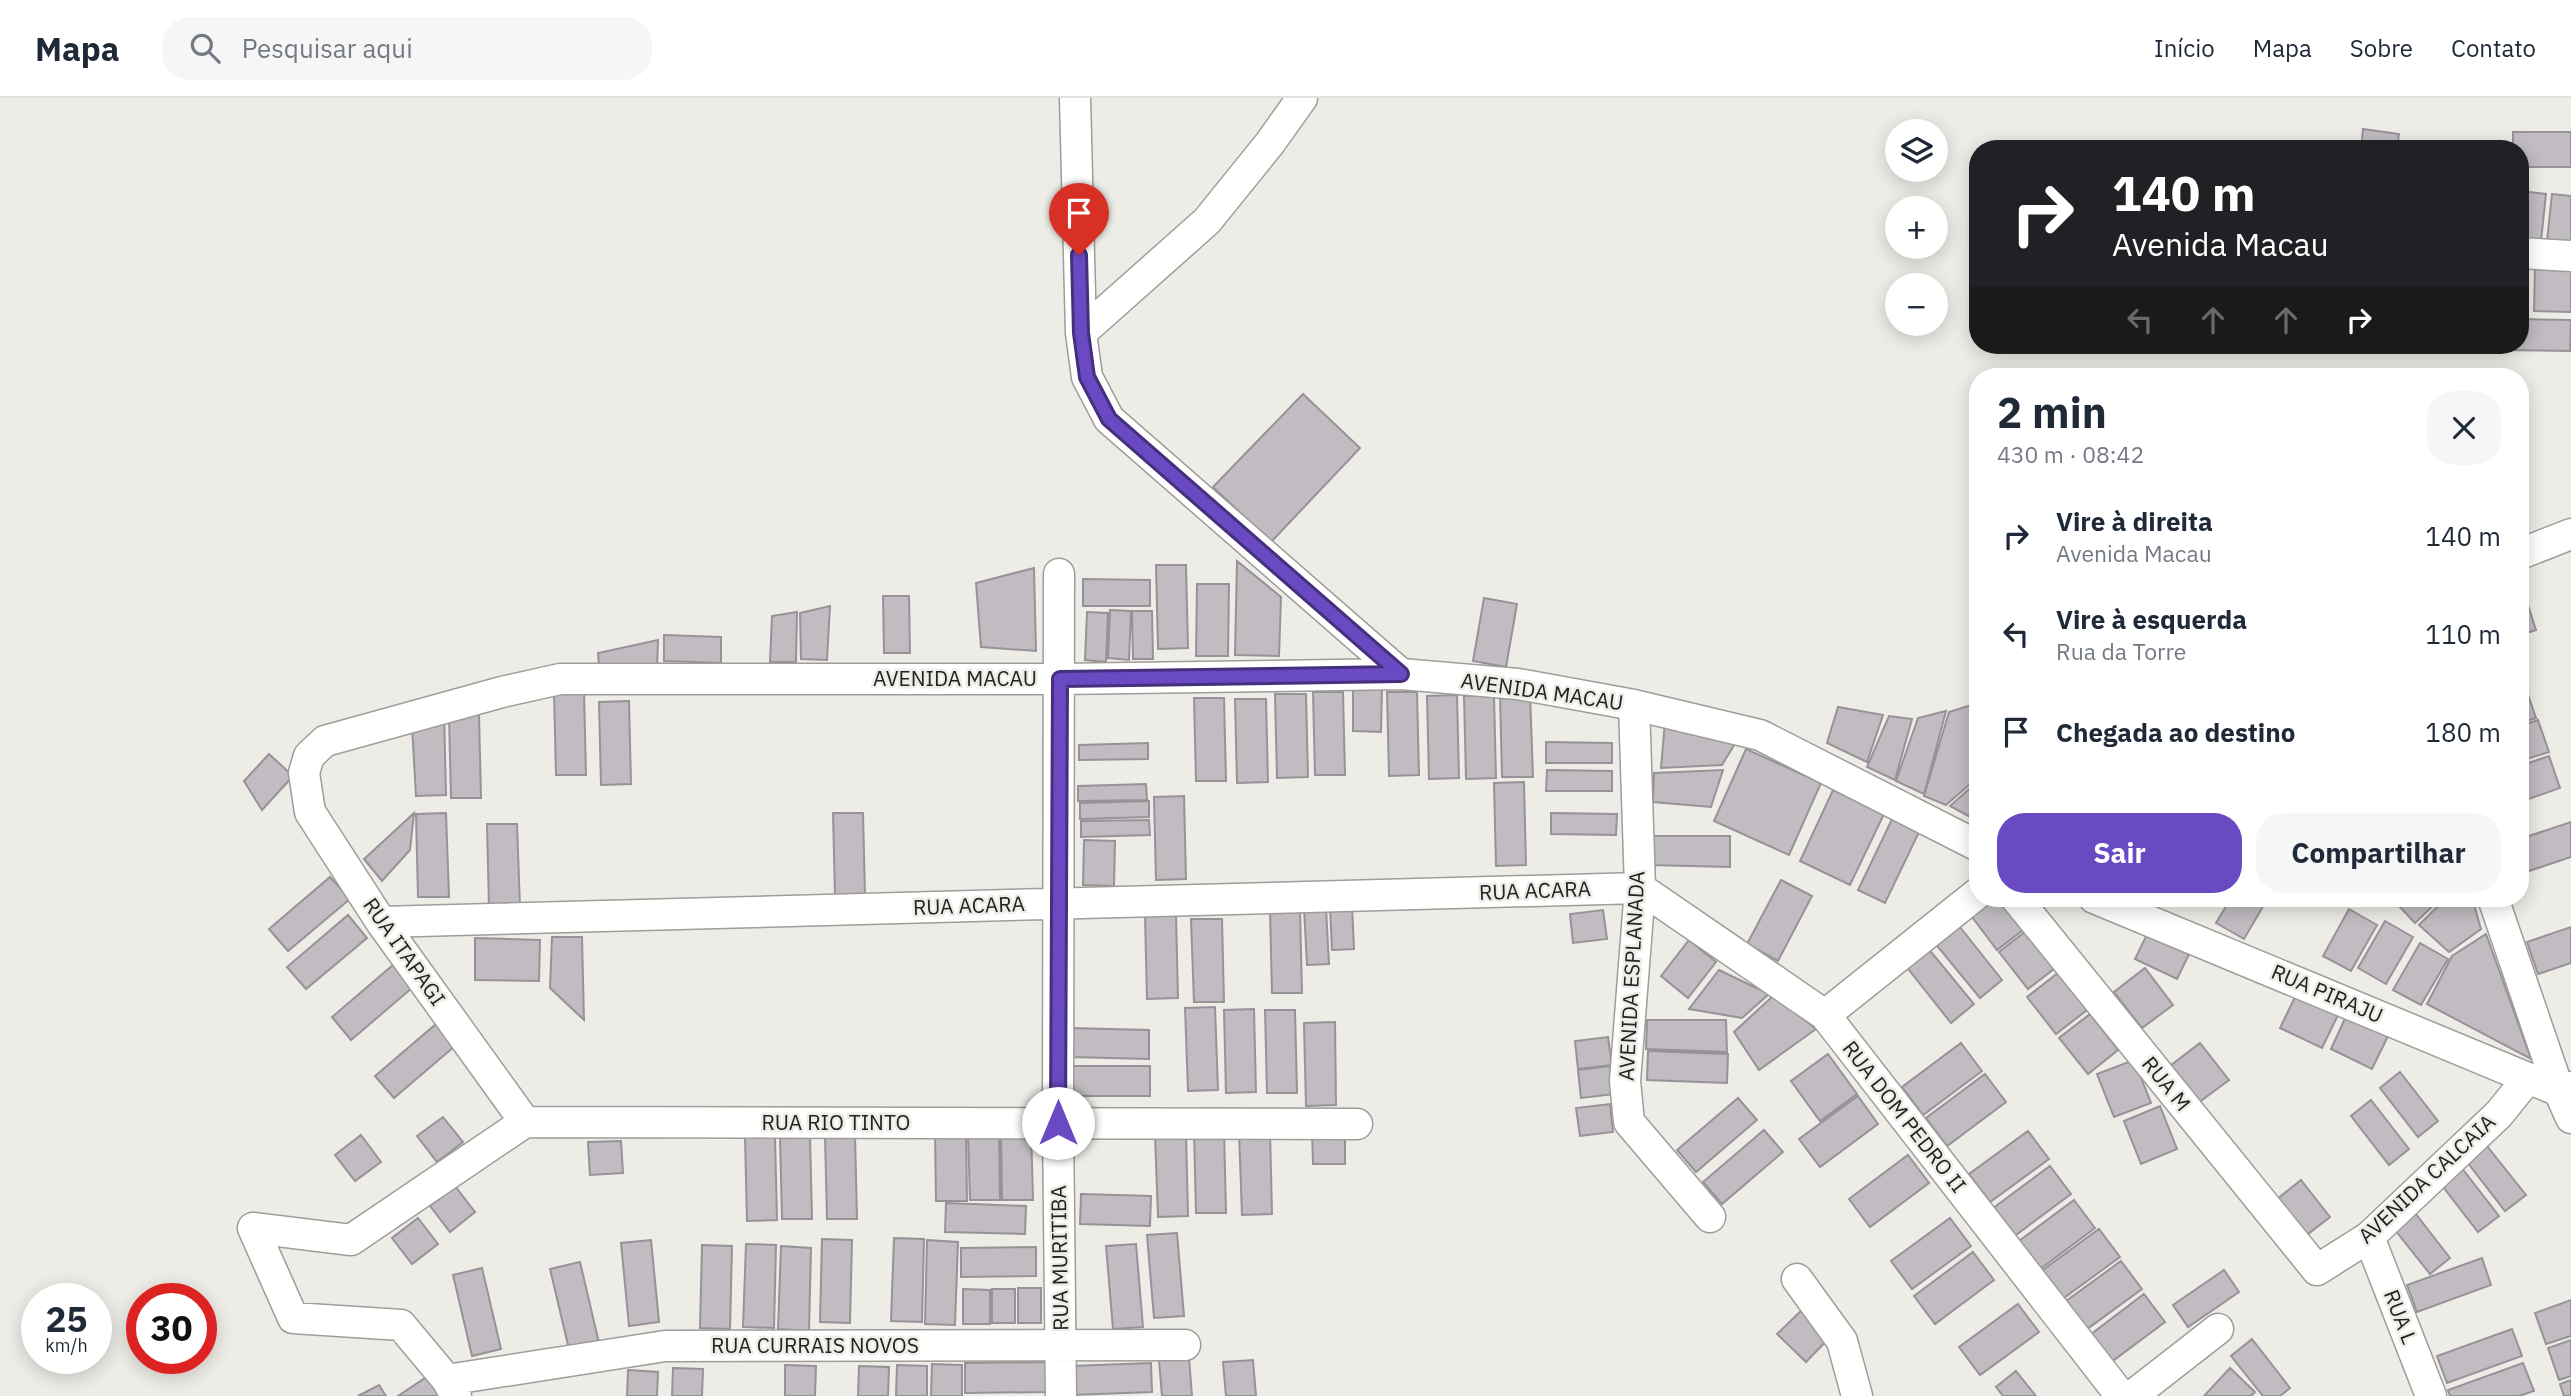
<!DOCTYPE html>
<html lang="pt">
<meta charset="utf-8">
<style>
body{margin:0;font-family:"IBM Plex Sans",sans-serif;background:#f6f6f7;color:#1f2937;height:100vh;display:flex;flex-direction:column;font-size:26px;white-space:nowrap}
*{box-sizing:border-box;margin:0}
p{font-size:23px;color:#747a83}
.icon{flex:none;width:38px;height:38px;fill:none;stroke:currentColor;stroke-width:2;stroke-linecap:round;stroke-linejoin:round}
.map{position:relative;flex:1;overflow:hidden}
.panel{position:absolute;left:1969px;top:270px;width:560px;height:539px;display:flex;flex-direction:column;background:#fff;border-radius:28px;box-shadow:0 4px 18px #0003}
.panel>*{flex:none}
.guide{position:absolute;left:1969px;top:42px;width:560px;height:214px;border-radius:28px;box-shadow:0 4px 18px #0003;background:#202124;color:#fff;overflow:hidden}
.controls{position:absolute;left:1885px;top:21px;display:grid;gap:14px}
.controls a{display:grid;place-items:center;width:63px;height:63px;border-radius:50%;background:#fff;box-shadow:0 4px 18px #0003;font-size:35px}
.speed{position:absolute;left:21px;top:1185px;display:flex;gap:14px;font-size:35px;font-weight:700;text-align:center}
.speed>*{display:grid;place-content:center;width:91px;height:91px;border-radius:50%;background:#fff;box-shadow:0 4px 18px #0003;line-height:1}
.speed small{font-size:18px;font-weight:400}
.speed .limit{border:10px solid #d22;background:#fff;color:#111}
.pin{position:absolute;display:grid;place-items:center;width:60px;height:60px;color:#fff;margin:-72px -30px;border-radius:50% 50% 50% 0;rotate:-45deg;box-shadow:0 0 7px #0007}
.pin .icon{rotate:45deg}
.me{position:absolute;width:77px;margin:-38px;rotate:0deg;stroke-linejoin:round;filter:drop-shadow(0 0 5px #0008)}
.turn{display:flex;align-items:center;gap:24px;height:147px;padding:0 28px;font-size:32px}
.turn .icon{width:91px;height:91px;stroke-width:2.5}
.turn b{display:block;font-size:49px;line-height:60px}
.lanes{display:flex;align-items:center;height:66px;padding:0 28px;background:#0003;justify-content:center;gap:35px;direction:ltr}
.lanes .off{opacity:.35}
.round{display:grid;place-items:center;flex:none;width:74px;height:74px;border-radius:28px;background:#f6f6f7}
.headline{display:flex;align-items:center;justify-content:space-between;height:119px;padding:0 28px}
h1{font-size:42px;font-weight:800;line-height:52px}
.primary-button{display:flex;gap:14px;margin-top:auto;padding:14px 28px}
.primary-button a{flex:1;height:80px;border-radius:28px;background:#6a4ac2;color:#fff;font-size:28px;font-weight:800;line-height:80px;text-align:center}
.primary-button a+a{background:#f6f6f7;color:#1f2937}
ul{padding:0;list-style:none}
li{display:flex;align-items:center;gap:21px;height:98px;padding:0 28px}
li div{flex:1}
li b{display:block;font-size:26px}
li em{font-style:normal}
header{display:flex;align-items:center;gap:42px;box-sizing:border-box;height:98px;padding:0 35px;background:#fff;border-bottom:2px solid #e0e1e3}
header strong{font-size:33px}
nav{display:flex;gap:38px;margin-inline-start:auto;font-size:24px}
.search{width:490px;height:63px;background:#f6f6f7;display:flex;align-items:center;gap:18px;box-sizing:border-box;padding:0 24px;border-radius:28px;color:#747a83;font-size:26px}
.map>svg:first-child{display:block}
.building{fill:#c0bcc1;stroke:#969297;stroke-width:2}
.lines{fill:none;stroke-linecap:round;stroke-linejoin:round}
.minor-casing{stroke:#9e9d97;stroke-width:33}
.minor{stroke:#fff;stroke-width:30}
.route-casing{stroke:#45307e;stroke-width:18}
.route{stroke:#6a4ac2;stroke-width:12}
.labels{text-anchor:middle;stroke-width:5;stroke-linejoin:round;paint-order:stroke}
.street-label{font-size:21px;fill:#232320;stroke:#eeece6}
</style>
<header>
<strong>Mapa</strong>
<div class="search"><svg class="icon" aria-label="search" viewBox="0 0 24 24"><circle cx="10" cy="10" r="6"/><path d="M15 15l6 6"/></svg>Pesquisar aqui</div>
<nav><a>Início</a><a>Mapa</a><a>Sobre</a><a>Contato</a></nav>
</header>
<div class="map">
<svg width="2571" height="1298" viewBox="0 0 2571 1298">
<rect width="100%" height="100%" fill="#eeece6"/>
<path class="building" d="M2363,31L2399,36L2397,51H2361Z
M2513,34H2571V69H2520V51H2513Z
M2520,93L2546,96L2541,143L2520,141Z
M2552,96L2571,98V145L2547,143Z
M2520,163L2528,164L2523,214L2520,213Z
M2535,166L2571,167V214L2534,213Z
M2520,221L2571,222L2570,253L2499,252V247H2520Z
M2352,247H2388V251H2352Z
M1303,296L1360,350L1271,444L1213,389Z
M1237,463L1281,499L1279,558L1235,557Z
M1156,467H1186L1188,550L1158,551Z
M1034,470L1036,553L981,549L976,485Z
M1083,481L1150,482V508H1083Z
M1197,486H1229L1228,558H1196Z
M883,498H909L910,555H884Z
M1484,500L1517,506L1506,569L1473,563Z
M2527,504L2536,532L2520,537V507Z
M830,508L827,562L801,561L800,515Z
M1110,512L1131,513L1129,562L1108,560Z
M1132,513H1152L1153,561H1133Z
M797,514L796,564H770L772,518Z
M1087,514L1108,515L1106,564L1085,562Z
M664,537L721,539V565L664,563Z
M658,542L657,570L599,567L598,555Z
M2525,588L2536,620L2520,625V590Z
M1353,590L1382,591L1381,634L1353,633Z
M554,594H584L586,677H556Z
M1313,594H1343L1345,677H1315Z
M1387,594H1417L1419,677L1389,678Z
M1275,596H1306L1308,679L1277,680Z
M1500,596H1530L1533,679H1502Z
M1457,597L1459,680L1429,681L1427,598Z
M1464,598H1494L1496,680L1466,681Z
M1194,600H1224L1226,683H1196Z
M1235,601H1266L1268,684L1237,685Z
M629,603L631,686L601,687L599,604Z
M1978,605V679L1946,707L1924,698L1949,614Z
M1838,609L1883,617L1867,664L1827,645Z
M1946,613L1924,696L1896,683L1918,620Z
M444,614L446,697L416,698L412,628Z
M479,616L481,700H451L449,617Z
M1889,618L1912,621L1895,682L1867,669Z
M2538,622L2549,654L2520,663V628Z
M1665,623L1736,644L1722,667L1661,670Z
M1546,644L1612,645V665H1546Z
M1148,645V661L1079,662V647Z
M1746,651L1821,685L1789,757L1714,723Z
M269,656L293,678L262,712L244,683Z
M2549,658L2560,690L2520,704V668Z
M1547,672L1612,673V693H1546Z
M1723,672L1711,709L1653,704L1654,675Z
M1978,683V723L1950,708Z
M1524,684L1526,767L1496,768L1494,685Z
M1146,686L1147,702L1078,703V688Z
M1833,692L1884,716L1850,787L1800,763Z
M1184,698L1186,781L1156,782L1154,699Z
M1149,703V719L1080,721V705Z
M414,715L410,752L382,783L364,761Z
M446,715L449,799H418L416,716Z
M833,715H863L865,798L835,799Z
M1551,715L1617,716L1616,737L1551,736Z
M1894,717L1921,730L1885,805L1858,792Z
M1149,722L1150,737L1081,739V723Z
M2571,724V759L2520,776V741Z
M487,726H517L520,809L489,810Z
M1651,738H1730V769L1650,767Z
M1084,742L1115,743L1114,788L1083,787Z
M330,779L350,801L288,853L269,831Z
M1781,782L1812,798L1778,863L1747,846Z
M1989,800H2006L2028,828L1997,852L1969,815Z
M2231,800H2268L2244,841L2216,825Z
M2406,800H2441L2415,825L2399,808Z
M2446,800H2472L2481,831L2449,854L2419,827Z
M1352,808L1354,851L1332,852L1330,809Z
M1304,810H1326L1329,866L1307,867Z
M2349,811L2377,827L2351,873L2323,858Z
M1270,812H1300L1302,895H1272Z
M1603,812L1607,841L1573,845L1570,816Z
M348,817L367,840L306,891L287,869Z
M1145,818H1176L1178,900L1147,901Z
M1191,821H1222L1224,904H1194Z
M2385,823L2413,839L2386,886L2358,870Z
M1956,824L2002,882L1980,900L1933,843Z
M2152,826L2194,846L2177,881L2135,861Z
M2571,829V865L2538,876L2527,844Z
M2030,830L2059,867L2028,891L1999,854Z
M2486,836L2531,961L2427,906L2452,858Z
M552,839H582L584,922L550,890Z
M475,840L540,842L539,883L475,882Z
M1689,842L1716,864L1688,900L1661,878Z
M2420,845L2448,861L2421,907L2393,892Z
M1927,849L1974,906L1951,925L1905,867Z
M393,867L412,890L351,942L332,919Z
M2145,870L2173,907L2142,930L2114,894Z
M1719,872L1769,896L1742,920L1689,911Z
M2058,875L2087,912L2056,936L2027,899Z
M2297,895L2339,915L2322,950L2280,930Z
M1774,897L1816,931L1759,972L1734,934Z
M1215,909L1218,992L1188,993L1185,910Z
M1254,911L1256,994L1226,995L1224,912Z
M1265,912H1295L1297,995H1267Z
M2090,916L2118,952L2088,976L2059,940Z
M2347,916L2389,936L2372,971L2331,951Z
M1647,922H1726L1727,954L1646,951Z
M1335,924L1336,1007L1306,1008L1304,925Z
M436,926L455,948L394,1000L375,978Z
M1069,930L1149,932V961L1068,959Z
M1608,939L1612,967L1578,971L1575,943Z
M1961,945L1982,973L1923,1017L1902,989Z
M2200,945L2229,982L2198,1005L2170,968Z
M1648,953L1728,956L1727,985L1647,982Z
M1828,956L1857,996L1820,1023L1791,983Z
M2134,962L2151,1005L2114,1019L2097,976Z
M1067,968H1150V998H1067Z
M1611,968L1615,996L1581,1000L1578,972Z
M2400,974L2438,1023L2418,1039L2380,990Z
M1985,976L2006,1004L1947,1048L1926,1020Z
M1858,998L1878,1026L1820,1069L1799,1041Z
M1738,1000L1757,1022L1696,1074L1677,1052Z
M2371,1002L2409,1051L2389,1067L2351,1018Z
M1610,1006L1613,1034L1580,1038L1576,1010Z
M2160,1008L2177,1051L2141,1066L2124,1023Z
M443,1019L463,1044L437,1064L417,1038Z
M1031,1031L1033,1102H1002L1001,1032Z
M966,1032L967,1103H936L935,1033Z
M999,1032L1000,1102H970L968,1033Z
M1194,1032H1224L1226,1115H1196Z
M1764,1032L1783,1054L1722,1106L1703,1084Z
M1270,1033L1272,1116L1242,1117L1239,1034Z
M1312,1033H1345V1066H1313Z
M2028,1033L2049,1061L1990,1104L1969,1076Z
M1186,1035L1188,1118L1158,1119L1155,1036Z
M361,1037L381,1064L355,1083L335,1057Z
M780,1038H810L812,1121H782Z
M825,1038H855L857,1121H827Z
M775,1039L777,1122L747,1123L745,1040Z
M621,1043L623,1075L590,1077L588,1044Z
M2487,1048L2526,1097L2505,1113L2467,1064Z
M1908,1057L1929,1085L1870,1129L1849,1101Z
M2050,1068L2071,1096L2012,1140L1992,1111Z
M2461,1069L2499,1118L2478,1134L2440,1085Z
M2301,1082L2330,1119L2299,1143L2271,1106Z
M455,1088L475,1114L450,1134L430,1108Z
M1081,1096L1151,1098L1150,1128L1080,1126Z
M2074,1102L2095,1130L2036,1174L2015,1146Z
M946,1105L1026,1108L1025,1136L945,1134Z
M2412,1111L2450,1160L2430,1176L2391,1127Z
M418,1120L438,1146L412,1166L392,1140Z
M1950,1120L1971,1148L1912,1191L1891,1163Z
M2099,1131L2120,1159L2061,1202L2040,1174Z
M1177,1135L1184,1218L1154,1220L1147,1137Z
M894,1140L924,1141L922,1224L891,1223Z
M822,1141L852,1142L850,1225L820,1224Z
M651,1142L659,1224L629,1228L621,1145Z
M927,1142L958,1144L955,1227L925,1226Z
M746,1146L776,1147L774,1230L743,1229Z
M1136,1146L1143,1229L1113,1231L1106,1148Z
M702,1147L732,1148L730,1231L700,1230Z
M781,1148L811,1150L809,1233L778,1231Z
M1036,1149V1178L961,1179V1150Z
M1973,1154L1994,1182L1935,1226L1914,1198Z
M2482,1160L2491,1187L2417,1214L2407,1187Z
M2121,1163L2142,1191L2083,1234L2062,1206Z
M580,1164L599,1245L569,1251L550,1171Z
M482,1170L501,1251L472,1258L453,1177Z
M2224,1172L2239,1194L2188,1229L2173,1207Z
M1018,1190H1041V1225H1018Z
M963,1191L990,1192V1226H963Z
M992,1191H1015V1225H992Z
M2144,1196L2165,1224L2106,1268L2086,1240Z
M2571,1202V1238L2546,1246L2535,1215Z
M2018,1206L2039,1234L1980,1277L1959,1249Z
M1805,1209L1833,1236L1806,1264L1777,1236Z
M2512,1231L2522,1258L2447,1285L2437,1258Z
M2252,1241L2290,1290L2280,1298H2263L2231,1258Z
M2571,1242V1278L2559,1282L2548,1250Z
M1189,1260L1192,1298H1162L1159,1262Z
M1253,1262L1256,1298H1226L1223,1264Z
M1048,1264V1294L965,1295V1265Z
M1151,1265L1152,1294L1072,1297L1071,1268Z
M2523,1265L2534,1293L2519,1298H2450L2448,1292Z
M932,1266L962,1267V1298H931Z
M785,1267L816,1268L815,1298H785Z
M897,1267L927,1268V1298H896Z
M859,1268L889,1269L888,1298H858Z
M673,1270L703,1271L702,1298H672Z
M2230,1270L2255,1294L2251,1298H2204Z
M628,1272L658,1274L657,1298H627Z
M2016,1273L2036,1298H2003L1996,1289Z
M434,1274L449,1298H398Z
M2571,1282V1298H2564L2560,1286Z
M379,1287L386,1298H358Z"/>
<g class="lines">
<defs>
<path id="minor" d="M1075,0L1081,235L1087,279L1109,321L1401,576
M2520,155L2571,158
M1081,235L1207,123L1270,45L1302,0
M2520,456L2571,436
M1059,476L1058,1025L1061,1298
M1634,607L1640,790L1625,983L1629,1024L1710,1119
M2016,800L2317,1172L2369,1139L2499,1016L2528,980
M2094,800L2559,993L2571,989
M2493,800L2559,993L2571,1020
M381,824L1640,790L1825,917L2121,1298
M1825,917L1978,795
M525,1024L381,824L310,714L304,675L309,658L325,643L502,594L560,581H1060L1401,576L1518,586L1634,607L1760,637L1978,748
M2369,1139L2431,1298
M1797,1181L1842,1243L1857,1298
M447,1282L665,1248L1185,1247
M456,1298L447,1282L401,1227L293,1220L253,1130L351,1142L525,1024L1357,1026
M2132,1298L2218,1231"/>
</defs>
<use href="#minor" class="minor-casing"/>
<use href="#minor" class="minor"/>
</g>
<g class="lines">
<defs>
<path id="route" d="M1058,1025L1060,581L1401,576L1109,321L1087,279L1081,235L1079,157"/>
</defs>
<use href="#route" class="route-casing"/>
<use href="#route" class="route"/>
</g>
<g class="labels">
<g class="street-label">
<text x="955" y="588">AVENIDA MACAU</text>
<text transform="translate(1542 594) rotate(8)" y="7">AVENIDA MACAU</text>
<text transform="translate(1535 793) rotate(-2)" y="7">RUA ACARA</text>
<text transform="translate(969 808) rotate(-2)" y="7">RUA ACARA</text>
<text transform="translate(404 854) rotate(55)" y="7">RUA ITAPAGI</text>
<text transform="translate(1632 878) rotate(-87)" y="7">AVENIDA ESPLANADA</text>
<text transform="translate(2327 896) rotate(23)" y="7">RUA PIRAJU</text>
<text transform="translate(2166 986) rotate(51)" y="7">RUA M</text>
<text transform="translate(1904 1019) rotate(52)" y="7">RUA DOM PEDRO II</text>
<text x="836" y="1032">RUA RIO TINTO</text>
<text transform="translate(2427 1081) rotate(-43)" y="7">AVENIDA CALCAIA</text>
<text transform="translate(1060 1160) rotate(-91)" y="7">RUA MURITIBA</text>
<text transform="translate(2400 1219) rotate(69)" y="7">RUA L</text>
<text x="815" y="1255">RUA CURRAIS NOVOS</text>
</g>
</g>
</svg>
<div class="controls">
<a><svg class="icon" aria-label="layers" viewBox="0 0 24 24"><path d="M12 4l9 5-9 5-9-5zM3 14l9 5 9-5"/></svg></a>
<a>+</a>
<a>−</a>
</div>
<div class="speed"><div>25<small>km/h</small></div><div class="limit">30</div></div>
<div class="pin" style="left:1079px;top:157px;background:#d93025"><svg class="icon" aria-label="arrive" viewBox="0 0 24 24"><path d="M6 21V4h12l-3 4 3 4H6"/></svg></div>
<svg class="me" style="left:1058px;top:1025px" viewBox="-20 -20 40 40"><circle r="19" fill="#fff"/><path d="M0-13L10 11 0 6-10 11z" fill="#6a4ac2"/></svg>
<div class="guide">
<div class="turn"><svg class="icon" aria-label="right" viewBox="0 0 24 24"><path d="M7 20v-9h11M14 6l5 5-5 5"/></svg><div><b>140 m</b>Avenida Macau</div></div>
<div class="lanes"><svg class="icon off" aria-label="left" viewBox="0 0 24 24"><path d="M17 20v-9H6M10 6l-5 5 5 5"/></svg><svg class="icon off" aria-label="ahead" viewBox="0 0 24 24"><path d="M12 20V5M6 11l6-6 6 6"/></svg><svg class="icon off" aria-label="ahead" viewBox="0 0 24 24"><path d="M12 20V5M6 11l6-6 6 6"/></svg><svg class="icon" aria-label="right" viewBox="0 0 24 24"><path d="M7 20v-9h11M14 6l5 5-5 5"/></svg></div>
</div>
<section class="panel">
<div class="headline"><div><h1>2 min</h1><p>430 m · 08:42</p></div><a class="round"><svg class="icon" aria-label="close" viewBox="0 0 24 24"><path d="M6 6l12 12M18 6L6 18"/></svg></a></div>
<ul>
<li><svg class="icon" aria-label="right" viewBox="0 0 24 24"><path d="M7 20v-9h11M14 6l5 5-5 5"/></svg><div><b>Vire à direita</b><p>Avenida Macau</p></div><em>140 m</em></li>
<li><svg class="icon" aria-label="left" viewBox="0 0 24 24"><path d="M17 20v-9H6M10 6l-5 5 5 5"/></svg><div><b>Vire à esquerda</b><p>Rua da Torre</p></div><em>110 m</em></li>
<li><svg class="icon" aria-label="arrive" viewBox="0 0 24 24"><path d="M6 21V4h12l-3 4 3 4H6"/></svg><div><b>Chegada ao destino</b></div><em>180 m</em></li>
</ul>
<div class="primary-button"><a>Sair</a><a>Compartilhar</a></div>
</section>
</div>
